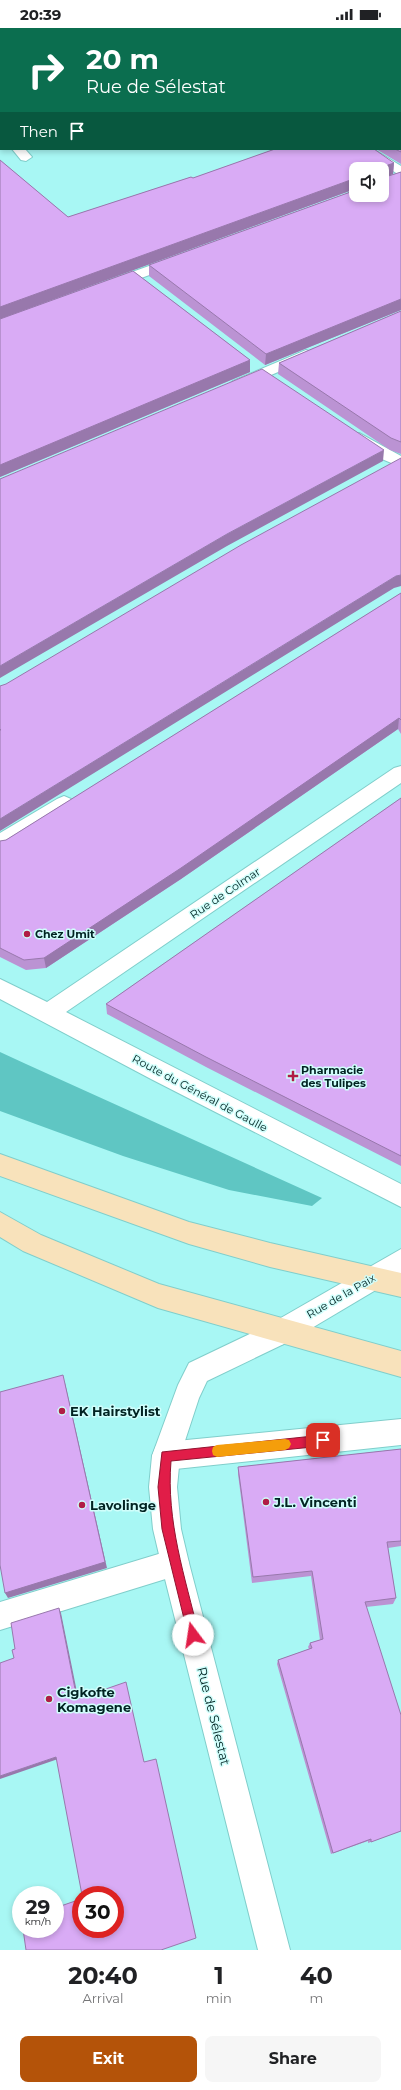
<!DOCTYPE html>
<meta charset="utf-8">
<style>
body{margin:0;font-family:Montserrat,sans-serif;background:#f6f6f6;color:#202124;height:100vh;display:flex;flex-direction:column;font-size:15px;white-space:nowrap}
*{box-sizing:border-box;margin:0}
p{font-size:13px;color:#757577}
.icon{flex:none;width:22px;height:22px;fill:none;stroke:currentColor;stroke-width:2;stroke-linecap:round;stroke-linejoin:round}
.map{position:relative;height:1922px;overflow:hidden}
.side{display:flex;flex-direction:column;background:#fff;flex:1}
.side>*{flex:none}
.hud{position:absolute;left:0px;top:0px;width:401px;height:122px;box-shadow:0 2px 6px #0003;background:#0b6e4f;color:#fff;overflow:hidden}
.controls{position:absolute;left:349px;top:134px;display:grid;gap:8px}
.controls a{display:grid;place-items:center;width:40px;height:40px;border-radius:8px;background:#fff;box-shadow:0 2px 6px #0003;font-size:20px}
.speed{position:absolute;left:12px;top:1858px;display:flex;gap:8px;font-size:20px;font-weight:700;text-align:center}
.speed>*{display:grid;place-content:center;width:52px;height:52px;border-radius:50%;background:#fff;box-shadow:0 2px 6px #0003;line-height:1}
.speed small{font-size:10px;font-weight:400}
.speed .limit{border:6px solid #d22;background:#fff;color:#111}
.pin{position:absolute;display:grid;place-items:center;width:34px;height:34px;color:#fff;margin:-17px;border-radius:8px;box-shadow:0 2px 6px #0006}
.me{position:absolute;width:44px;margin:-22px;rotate:346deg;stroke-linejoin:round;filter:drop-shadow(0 0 3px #0008)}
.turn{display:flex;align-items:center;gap:14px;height:84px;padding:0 20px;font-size:18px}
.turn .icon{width:52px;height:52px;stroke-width:2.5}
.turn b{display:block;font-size:28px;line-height:34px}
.then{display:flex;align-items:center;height:38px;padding:0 20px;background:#0003;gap:8px;font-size:15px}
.eta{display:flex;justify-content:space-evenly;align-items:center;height:68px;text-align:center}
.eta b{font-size:24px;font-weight:700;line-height:28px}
.button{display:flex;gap:8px;margin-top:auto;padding:8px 20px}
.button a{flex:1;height:46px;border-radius:8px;background:#b45309;color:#fff;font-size:16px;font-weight:700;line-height:46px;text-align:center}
.button a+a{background:#f6f6f6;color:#202124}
.status{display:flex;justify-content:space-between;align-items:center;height:28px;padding:0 20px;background:#fff;direction:ltr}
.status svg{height:11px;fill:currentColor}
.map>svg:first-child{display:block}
.green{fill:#5fc6c3}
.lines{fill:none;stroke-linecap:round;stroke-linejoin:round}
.service-casing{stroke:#80cecb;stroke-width:2}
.minor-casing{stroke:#80cecb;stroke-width:2}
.tertiary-casing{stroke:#80cecb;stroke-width:2}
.secondary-casing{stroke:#80cecb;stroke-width:2}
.service{fill:#fff;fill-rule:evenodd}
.minor{fill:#fff;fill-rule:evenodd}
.tertiary{fill:#fff;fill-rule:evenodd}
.secondary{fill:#f8e2bb;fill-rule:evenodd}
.wall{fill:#bb93d3;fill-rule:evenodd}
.shaded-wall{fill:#9878ac}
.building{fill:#d9abf5;stroke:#9878ac}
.route{fill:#e11d48;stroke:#92132f}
.slow{fill:#f59e0b}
.poi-dot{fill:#b01d45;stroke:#d0fefb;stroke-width:1.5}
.labels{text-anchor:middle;stroke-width:3;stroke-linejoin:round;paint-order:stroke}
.street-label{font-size:11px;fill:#012322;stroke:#d0fefb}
.poi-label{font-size:11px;font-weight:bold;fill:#012322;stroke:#d0fefb;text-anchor:start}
.near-poi-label{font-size:13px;font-weight:bold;fill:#012322;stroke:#d0fefb;text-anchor:start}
.near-street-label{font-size:13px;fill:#012322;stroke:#d0fefb}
</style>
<div class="status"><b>20:39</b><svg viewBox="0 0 49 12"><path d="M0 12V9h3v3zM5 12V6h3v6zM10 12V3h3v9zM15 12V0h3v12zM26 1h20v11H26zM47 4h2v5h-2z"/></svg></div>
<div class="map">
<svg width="401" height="1922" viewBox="0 0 401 1922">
<rect width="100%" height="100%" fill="#a8f7f4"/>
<path class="green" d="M0,0H401V66L400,1H1L0,71Z
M0,1024L26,1036L322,1170L312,1178L229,1162L123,1128L0,1083Z"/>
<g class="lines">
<defs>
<path id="service" d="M0,98H1V107H0Z
M12,121H25L32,129L26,133L21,132Z
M64,768L71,771L74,776L71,781L7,821L0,823V805L57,771Z
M401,1391V1417L166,1442L156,1438L152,1428L156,1418L166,1414Z
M175,1521L185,1525L189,1535L185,1545L0,1602V1574Z"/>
<path id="minor" d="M358,121H373L401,138V148Z
M177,228L182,229L184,232L182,235L114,260H104L102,257L104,254Z
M306,322L311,324L314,327L311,330L243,359H233L230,356L233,353Z
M359,405L401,428V439L377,429L353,413L351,410L353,407Z
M401,738V755L66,984L401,1156V1179L151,1051L0,971V951L47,974L394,740Z
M281,1291L290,1295L294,1304L290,1313L207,1353L199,1370L180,1428L177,1459L181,1501L189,1535L290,1922H258L161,1535L153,1501L149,1459L152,1428L178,1357L189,1335Z"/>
<path id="tertiary" d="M401,1221V1247L290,1313L281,1317L272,1313L268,1304L272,1295Z"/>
<path id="secondary" d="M0,1126L189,1194L270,1215L401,1245V1269L270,1239L189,1216L0,1148Z
M0,1184L41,1207L159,1256L401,1323V1349L158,1280L23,1223L0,1209Z"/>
</defs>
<use href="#service" class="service-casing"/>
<use href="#minor" class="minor-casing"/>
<use href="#tertiary" class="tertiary-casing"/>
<use href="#secondary" class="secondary-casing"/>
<use href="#service" class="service"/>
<use href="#minor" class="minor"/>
<use href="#tertiary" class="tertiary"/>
<use href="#secondary" class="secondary"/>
</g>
<path class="wall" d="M401,88V136L376,121H400Z
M275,121H374L394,135L393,146L382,150L401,144V282L265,337L149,248V237L356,162L355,161L1,290L133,243L250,332V344L0,449V132L68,189L191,149L193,150ZM356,141H382V167H356Z
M401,283V426L390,422L278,346L279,335Z
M401,565V706L398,701L181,851L46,940L26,942L0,929V813L6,812Z
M401,770V1138L206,1039L107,986L106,976Z
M401,1421V1518L388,1520L396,1570L393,1576L366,1579L401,1803L368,1815V1813L331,1826L277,1636L278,1632L309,1621L308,1619L310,1615L320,1612L311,1548L252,1555L238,1446V1439Z"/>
<path class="shaded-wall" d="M394,135L393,146L382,150V139Z
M356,150L355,161L0,291V279Z
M401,271V282L265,337L266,326Z
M250,332V344L0,449V437Z
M384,422L383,433L227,518L0,650V638L227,506Z
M401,547V558L394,560L0,803V791L396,548Z
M399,690L398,701L181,851L46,940L44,930Z
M65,1355L107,1540L8,1570L5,1565Z
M59,1580L61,1585L79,1674L77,1671Z
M56,1729L58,1731L0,1751V1748Z"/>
<path class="building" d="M401,88V124L395,121H400V89Z
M275,121H374L394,135L382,139V141H356V150L0,279V132L68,189L191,149L193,150Z
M382,141V150L401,144V271L266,326L149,237L356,162V167H382Z
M133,243L250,332L0,437V291Z
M401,283V414L391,410L279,335Z
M262,341L384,422L227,506L0,638V451Z
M401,430V547L396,548L0,791V702H1L0,701V658L6,656L241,517Z
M401,565V692L399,690L181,840L44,930L24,932L0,920V813L6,812Z
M401,770V1128L206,1029L106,976Z
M63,1347L105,1534L5,1565L0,1537V1364Z
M401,1421V1513L387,1514L396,1570L365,1574L401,1687V1803L371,1814V1811L333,1825L278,1632L312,1620L310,1615L323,1611L312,1543L253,1549L238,1439Z
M59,1580L77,1671L126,1654L144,1734L156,1731L196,1910L161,1922H26L23,1901H55V1880L81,1871V1901H115V1867H82L56,1729L0,1748V1635L14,1630L12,1622L15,1621L11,1595Z"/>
<path class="route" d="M323,1407L327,1408L328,1412L327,1416L323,1418L171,1433C166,1493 185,1549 199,1607L198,1611L193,1613L189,1611L162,1501L158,1459L162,1424Z"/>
<path class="slow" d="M285,1411L289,1412L291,1416L289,1420L285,1422L217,1429L213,1427L212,1423L213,1419L217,1417Z"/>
<g class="poi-dot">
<circle cx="27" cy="906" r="4"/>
<path d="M291 1042h4v4h4v4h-4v4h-4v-4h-4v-4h4z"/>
<circle cx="62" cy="1383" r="4"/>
<circle cx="266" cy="1474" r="4"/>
<circle cx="82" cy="1477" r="4"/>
<circle cx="49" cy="1671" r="4"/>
</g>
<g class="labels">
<g class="street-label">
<text transform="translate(225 865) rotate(-34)" y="4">Rue de Colmar</text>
<text transform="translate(200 1065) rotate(28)" y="4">Route du Général de Gaulle</text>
<text transform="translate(341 1268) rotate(-30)" y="4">Rue de la Paix</text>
</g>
<g class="poi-label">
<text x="35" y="910">Chez Umit</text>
<text x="301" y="1046">Pharmacie<tspan x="301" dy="13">des Tulipes</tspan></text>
</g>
<g class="near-poi-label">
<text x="70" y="1388">EK Hairstylist</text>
<text x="274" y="1479">J.L. Vincenti</text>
<text x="90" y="1482">Lavolinge</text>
<text x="57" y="1669">Cigkofte<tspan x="57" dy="15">Komagene</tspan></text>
</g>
<g class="near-street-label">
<text transform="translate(214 1688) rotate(76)" y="5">Rue de Sélestat</text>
</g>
</g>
</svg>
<div class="controls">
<a><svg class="icon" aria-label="sound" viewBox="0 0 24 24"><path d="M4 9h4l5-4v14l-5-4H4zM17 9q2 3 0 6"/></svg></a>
</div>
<div class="speed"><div>29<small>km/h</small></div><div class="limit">30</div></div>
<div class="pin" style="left:323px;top:1412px;background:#d93025"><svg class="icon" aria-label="arrive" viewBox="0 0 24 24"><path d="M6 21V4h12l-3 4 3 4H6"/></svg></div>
<svg class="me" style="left:193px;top:1607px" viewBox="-20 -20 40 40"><circle r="19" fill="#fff"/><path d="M0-13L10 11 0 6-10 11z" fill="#e11d48"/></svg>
<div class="hud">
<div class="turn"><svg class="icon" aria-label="right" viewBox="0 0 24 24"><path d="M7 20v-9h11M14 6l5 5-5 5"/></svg><div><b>20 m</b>Rue de Sélestat</div></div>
<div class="then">Then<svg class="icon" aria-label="arrive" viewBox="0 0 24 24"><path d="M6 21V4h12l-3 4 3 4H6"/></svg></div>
</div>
</div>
<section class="side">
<div class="eta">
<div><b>20:40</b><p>Arrival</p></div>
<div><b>1</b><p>min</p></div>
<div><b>40</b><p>m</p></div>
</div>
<div class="button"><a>Exit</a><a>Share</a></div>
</section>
